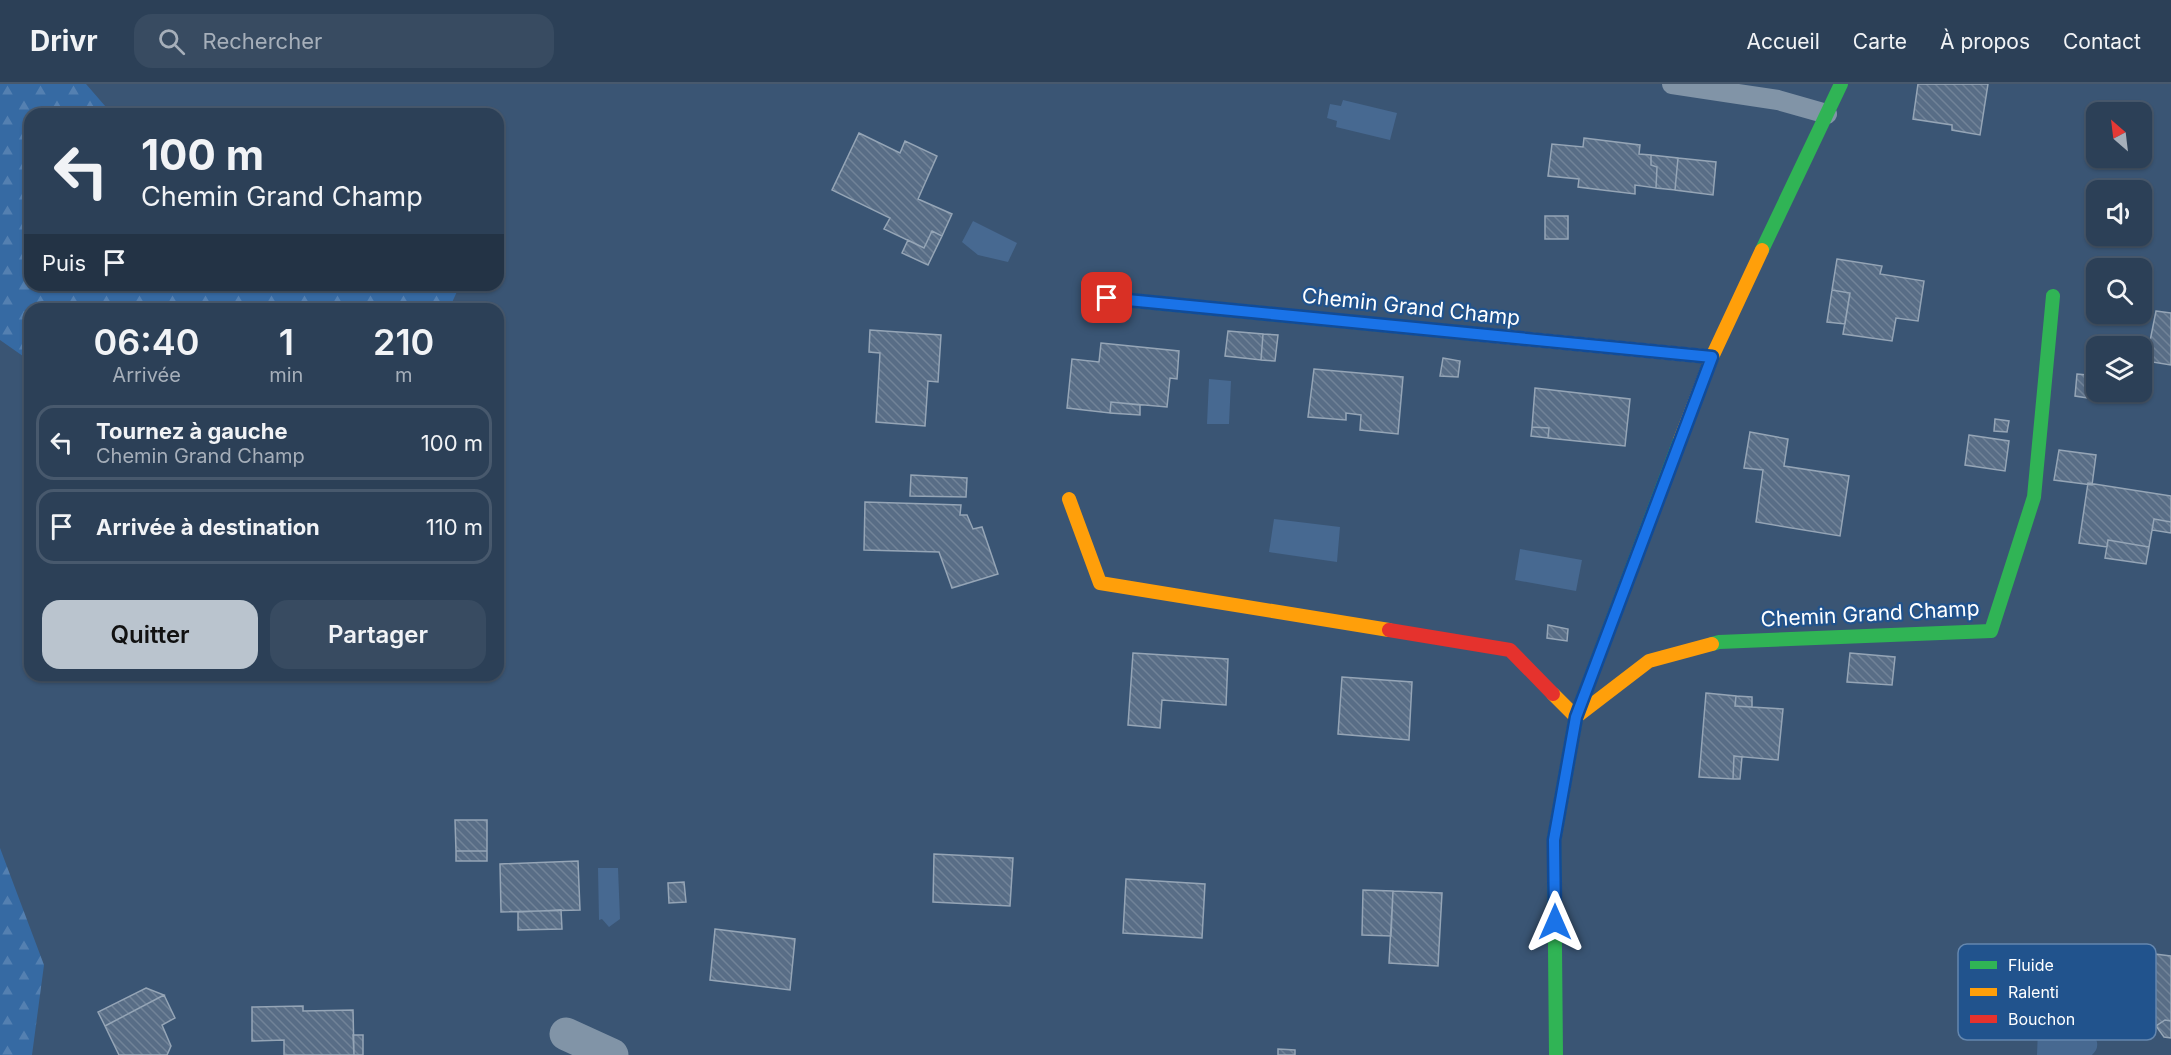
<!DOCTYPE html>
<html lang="fr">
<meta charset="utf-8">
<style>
body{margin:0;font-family:Inter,sans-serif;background:#384b61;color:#f1f3f6;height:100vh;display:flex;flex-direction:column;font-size:22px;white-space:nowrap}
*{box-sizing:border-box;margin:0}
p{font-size:20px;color:#a6afba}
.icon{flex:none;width:33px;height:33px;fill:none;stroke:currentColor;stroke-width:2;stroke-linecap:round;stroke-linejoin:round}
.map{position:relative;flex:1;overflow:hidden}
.sheet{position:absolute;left:24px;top:219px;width:480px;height:378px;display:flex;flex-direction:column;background:#2c4057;border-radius:18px;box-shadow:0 2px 4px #0004,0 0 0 2px #48596d}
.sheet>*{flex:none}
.top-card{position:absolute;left:24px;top:24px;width:480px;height:183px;border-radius:18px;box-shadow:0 2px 4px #0004,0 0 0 2px #48596d;background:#2c4057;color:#f1f3f6;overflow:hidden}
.needle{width:39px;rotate:332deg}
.controls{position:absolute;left:2086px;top:18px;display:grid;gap:12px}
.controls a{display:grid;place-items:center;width:66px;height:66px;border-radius:12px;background:#2c4057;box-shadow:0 2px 4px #0004,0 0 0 2px #48596d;font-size:30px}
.pin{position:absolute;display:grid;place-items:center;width:51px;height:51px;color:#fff;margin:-26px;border-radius:12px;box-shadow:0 3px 9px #0006}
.me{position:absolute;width:66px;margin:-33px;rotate:0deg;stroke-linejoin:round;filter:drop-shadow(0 0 4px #0008)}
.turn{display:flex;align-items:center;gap:21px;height:126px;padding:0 18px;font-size:27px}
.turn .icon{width:78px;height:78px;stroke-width:2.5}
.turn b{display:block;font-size:42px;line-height:51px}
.then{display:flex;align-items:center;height:57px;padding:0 18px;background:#0003;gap:12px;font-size:22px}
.eta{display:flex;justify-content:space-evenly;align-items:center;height:102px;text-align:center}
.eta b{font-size:36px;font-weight:600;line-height:42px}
.primary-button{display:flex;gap:12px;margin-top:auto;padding:12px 18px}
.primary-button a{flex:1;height:69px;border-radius:18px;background:#bac4ce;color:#111;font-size:24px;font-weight:600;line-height:69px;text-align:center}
.primary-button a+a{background:#384b61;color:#f1f3f6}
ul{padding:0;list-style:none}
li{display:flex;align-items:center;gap:18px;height:75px;margin:0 12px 9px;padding:0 6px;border:3px solid #48596d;border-radius:18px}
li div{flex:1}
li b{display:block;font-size:22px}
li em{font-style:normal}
header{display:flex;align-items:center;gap:36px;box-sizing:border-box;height:84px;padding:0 30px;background:#2c4057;border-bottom:2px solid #48596d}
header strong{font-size:28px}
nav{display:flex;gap:33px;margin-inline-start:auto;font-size:21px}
.search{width:420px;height:54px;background:#384b61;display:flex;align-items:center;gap:15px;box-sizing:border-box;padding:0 21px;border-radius:18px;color:#a6afba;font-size:22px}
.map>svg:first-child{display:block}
.forest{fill:url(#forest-firs)}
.water{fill:#476991}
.building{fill:url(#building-back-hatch);stroke:#95a5b6;stroke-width:1.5}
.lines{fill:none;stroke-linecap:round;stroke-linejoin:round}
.lane{stroke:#8194a7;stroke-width:20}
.street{stroke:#8194a7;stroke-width:33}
.fast{stroke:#30b455;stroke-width:14}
.slow{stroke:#ff9f0a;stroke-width:14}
.jam{stroke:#e5322d;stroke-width:14}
.route-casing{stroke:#114b97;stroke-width:15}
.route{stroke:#1a73e8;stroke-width:10}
.labels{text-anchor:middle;stroke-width:4.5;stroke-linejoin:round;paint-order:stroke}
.street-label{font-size:21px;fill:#fff;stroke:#21538d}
.key{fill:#21538d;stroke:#6487af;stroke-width:1.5}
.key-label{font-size:16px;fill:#fff}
</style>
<header>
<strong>Drivr</strong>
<div class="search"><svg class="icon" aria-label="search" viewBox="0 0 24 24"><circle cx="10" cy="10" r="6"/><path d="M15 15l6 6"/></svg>Rechercher</div>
<nav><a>Accueil</a><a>Carte</a><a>À propos</a><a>Contact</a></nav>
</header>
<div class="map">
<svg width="2171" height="971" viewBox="0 0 2171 971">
<defs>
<pattern id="forest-firs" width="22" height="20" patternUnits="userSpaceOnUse" patternTransform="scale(1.5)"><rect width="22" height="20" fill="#366aa3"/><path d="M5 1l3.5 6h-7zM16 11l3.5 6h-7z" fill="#5480b1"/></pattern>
<pattern id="building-back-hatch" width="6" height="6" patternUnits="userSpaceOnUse" patternTransform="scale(1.5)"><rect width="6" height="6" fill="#586d86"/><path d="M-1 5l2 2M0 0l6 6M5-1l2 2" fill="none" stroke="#718398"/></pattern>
</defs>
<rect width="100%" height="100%" fill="#3a5574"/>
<path class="forest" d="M0,0H86L112,30H30V201H460L449,225H30V277L0,256Z
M0,764L44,881L32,971H0Z"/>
<path class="water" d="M1343,16L1397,29L1390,56L1336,43L1337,37L1327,34L1330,20L1341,22Z
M973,137L1017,159L1008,178L978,171L962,158Z
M1209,295L1231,297L1229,340H1207Z
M1274,435L1340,443L1337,478L1269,468Z
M1520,465L1582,476L1576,507L1515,496Z
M598,784H618L620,835L609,843L602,835L599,836Z
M2038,945C2052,946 2093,941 2097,958C2098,964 2096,967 2092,971H2037Z"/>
<path class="building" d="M1918,0H1988L1980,51L1952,46V41L1913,35Z
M859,49L900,69L905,57L937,72L918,115L952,130L942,152L932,147L924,164L884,145L890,134L832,106Z
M1584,54L1640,61L1639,70L1651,71V81L1657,83L1656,104L1635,101V110L1578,103L1579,95L1548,92L1552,60L1583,63Z
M1651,71L1678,74L1675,106L1656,104L1657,83L1651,81Z
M1678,74L1716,78L1713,111L1675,106Z
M1545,132H1568V155H1545Z
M932,147L942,152L928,181L902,169L908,156L924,164Z
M1837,175L1882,182L1880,190L1924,197L1918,237L1896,234L1892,257L1843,250L1850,209L1832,206Z
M1832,206L1850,209L1845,240L1827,238Z
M2156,227L2171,229V281L2146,277Z
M870,246L941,251L938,298L928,297L925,342L876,338L880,269L869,268Z
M1228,247L1263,250L1261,276L1225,272Z
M1263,250L1278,251L1275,277L1261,276Z
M1101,259L1179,267L1177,295L1170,294L1167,323L1111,318L1110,329L1067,324L1072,275L1099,278Z
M1443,274L1460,277L1458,293L1440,292Z
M1314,285L1403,293L1398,350L1360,346L1361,331L1346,329V336L1308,333Z
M2077,290L2097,292L2094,315L2075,312Z
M1535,304L1630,315L1625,362L1548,354L1549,344L1532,343Z
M1111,318L1140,321V331L1110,329Z
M1995,335L2009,337L2007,348L1994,347Z
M1532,343L1549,344L1548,354L1531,352Z
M1750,348L1788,355L1784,382L1849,392L1840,452L1756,438L1763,386L1744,384Z
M1969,351L2009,357L2005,387L1965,381Z
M2059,366L2096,371L2092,401L2054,396Z
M911,391L967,394L966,413L910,412Z
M2088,399L2171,412V438L2154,435L2149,463L2108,456L2107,463L2079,459Z
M865,418L961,421L960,431H967L973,445L982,443L998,490L952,504L939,468L864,466Z
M2154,435L2171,438V449L2152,446Z
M2108,456L2149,463L2146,480L2105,474Z
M1548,541L1568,545L1567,557L1547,554Z
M1133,569L1228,575L1226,621L1162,616L1160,644L1128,641Z
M1850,569L1895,573L1892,601L1847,598Z
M1342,593L1412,598L1409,656L1338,650Z
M1706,609L1736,612L1735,622L1783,625L1778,676L1734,672L1733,695L1699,693Z
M1736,612L1752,613V623L1735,622Z
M1734,672L1742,673L1740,695H1733Z
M455,736H487V767H456Z
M456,767H487V777H456Z
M934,770L1013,774L1010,822L933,818Z
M578,777L580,826L501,828L500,780Z
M1126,795L1205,800L1202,854L1123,849Z
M684,798L686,818L669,819L668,799Z
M1363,806L1393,807L1391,852L1362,851Z
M1393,807L1442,809L1438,882L1389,879Z
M561,826L562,845L518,846V828Z
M715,845L795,855L790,906L710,896Z
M2147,869L2171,872V937L2165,936L2156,942L2116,940L2121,890L2145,891Z
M146,904L164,911L105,942L98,928Z
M164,911L175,934L162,941L171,962L167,971H119L105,942Z
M303,922V927L353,926L354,971H284V956L252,957V923Z
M2165,936L2171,937V954L2164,953L2156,942Z
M353,951H363V971H354Z
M1278,965L1295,966V971H1278Z"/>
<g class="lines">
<path class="lane" d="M1672,0L1778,16L1827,30"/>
<path class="street" d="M566,950L612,971"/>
<path class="fast" d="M1762,166L1841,0
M1106,214L1476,250
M1712,560L1719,558L1991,547L2034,413L2053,212
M1556,971L1554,756L1576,633L1680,356"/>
<path class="slow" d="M1476,250L1712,273
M1680,356L1712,273L1762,166
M1069,415L1100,499L1389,546
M1553,610L1576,633L1649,577L1712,560"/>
<path class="jam" d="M1389,546L1510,566L1553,610"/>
</g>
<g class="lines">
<defs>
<path id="route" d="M1107,214L1712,273L1576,633L1554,756L1555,838"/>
</defs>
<use href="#route" class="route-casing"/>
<use href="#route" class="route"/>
</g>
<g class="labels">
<g class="street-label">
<text transform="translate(1411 223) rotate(6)" y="7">Chemin Grand Champ</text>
<text transform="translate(1870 530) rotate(-3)" y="7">Chemin Grand Champ</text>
</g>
</g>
<rect x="1958" y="860" width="198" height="96" rx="9" class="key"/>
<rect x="1970" y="877" width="27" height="8" fill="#30b455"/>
<rect x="1970" y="904" width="27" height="8" fill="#ff9f0a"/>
<rect x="1970" y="931" width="27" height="8" fill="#e5322d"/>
<g class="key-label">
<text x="2008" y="887">Fluide</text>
<text x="2008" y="914">Ralenti</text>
<text x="2008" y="941">Bouchon</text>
</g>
</svg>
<div class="controls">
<a><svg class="needle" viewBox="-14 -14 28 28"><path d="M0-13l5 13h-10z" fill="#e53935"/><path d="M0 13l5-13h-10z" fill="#a6afba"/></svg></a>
<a><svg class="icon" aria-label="sound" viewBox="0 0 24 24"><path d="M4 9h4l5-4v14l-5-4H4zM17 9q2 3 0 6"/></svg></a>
<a><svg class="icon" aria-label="search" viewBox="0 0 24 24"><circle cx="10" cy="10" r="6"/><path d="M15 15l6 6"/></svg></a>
<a><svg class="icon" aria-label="layers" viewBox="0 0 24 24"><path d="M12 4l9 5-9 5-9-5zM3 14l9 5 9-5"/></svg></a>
</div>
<div class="pin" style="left:1107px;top:214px;background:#d93025"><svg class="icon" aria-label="arrive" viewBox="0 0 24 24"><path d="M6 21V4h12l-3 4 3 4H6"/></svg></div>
<svg class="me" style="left:1555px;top:838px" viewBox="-20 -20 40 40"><path d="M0-17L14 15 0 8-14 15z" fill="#1a73e8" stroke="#fff" stroke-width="4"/></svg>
<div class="top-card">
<div class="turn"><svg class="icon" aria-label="left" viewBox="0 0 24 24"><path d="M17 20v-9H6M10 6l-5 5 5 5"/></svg><div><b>100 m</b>Chemin Grand Champ</div></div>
<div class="then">Puis<svg class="icon" aria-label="arrive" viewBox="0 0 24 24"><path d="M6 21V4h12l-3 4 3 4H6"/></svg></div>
</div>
<section class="sheet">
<div class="eta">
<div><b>06:40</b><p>Arrivée</p></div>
<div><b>1</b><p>min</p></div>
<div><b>210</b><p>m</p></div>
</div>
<ul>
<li><svg class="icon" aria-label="left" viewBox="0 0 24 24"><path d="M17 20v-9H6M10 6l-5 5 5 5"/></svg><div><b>Tournez à gauche</b><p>Chemin Grand Champ</p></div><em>100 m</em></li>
<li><svg class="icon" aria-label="arrive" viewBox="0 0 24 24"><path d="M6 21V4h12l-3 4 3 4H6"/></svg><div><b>Arrivée à destination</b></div><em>110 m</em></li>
</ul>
<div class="primary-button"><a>Quitter</a><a>Partager</a></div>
</section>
</div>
